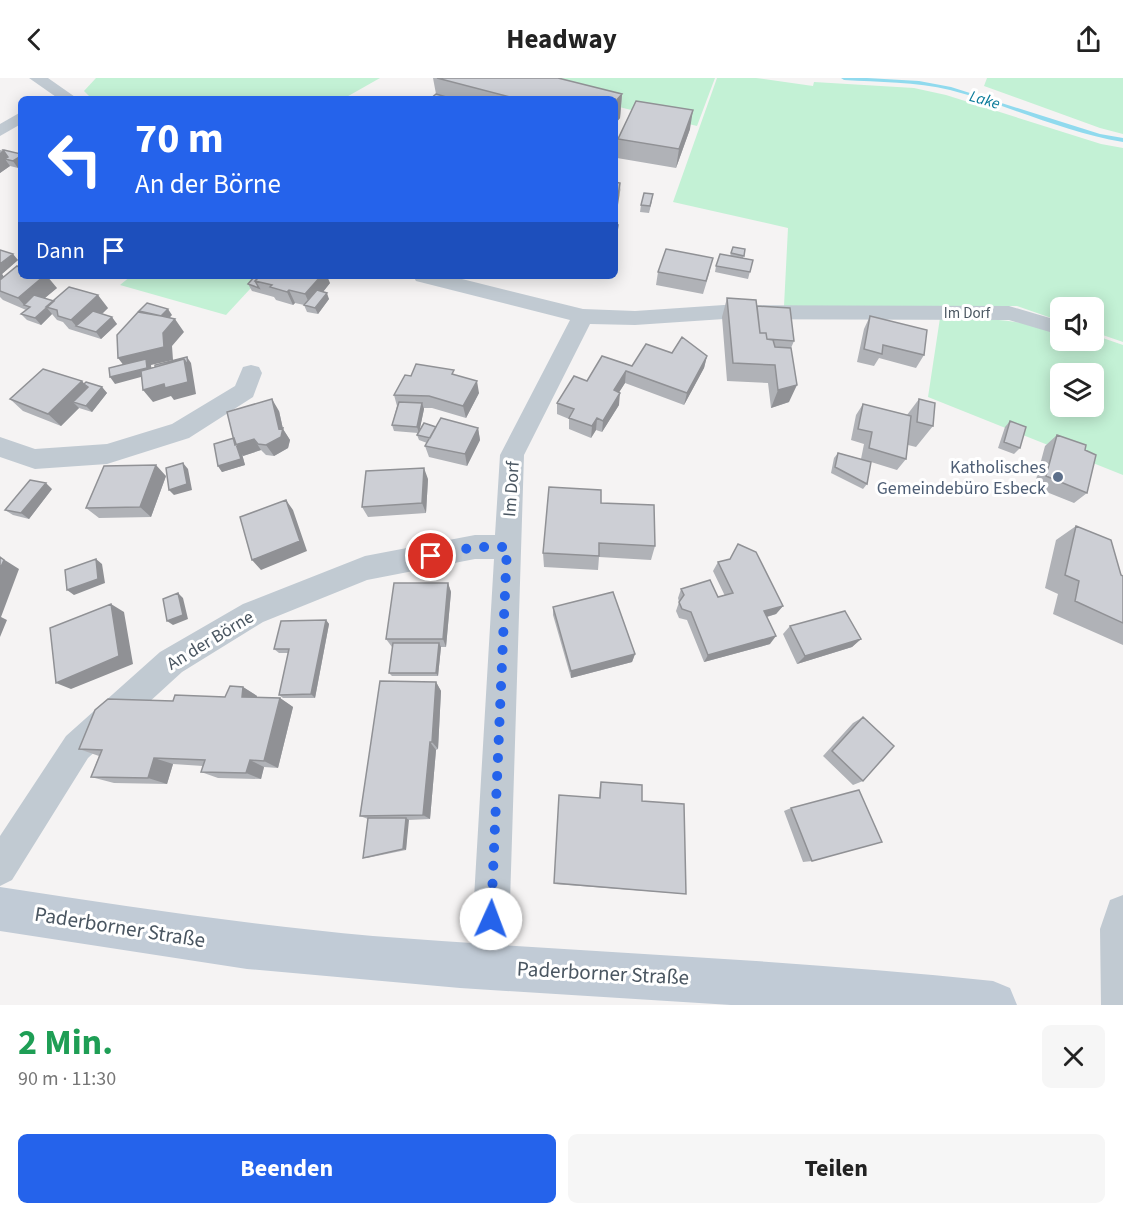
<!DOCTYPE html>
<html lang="de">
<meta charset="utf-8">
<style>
body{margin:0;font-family:"Source Sans 3",sans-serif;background:#f6f6f6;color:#222;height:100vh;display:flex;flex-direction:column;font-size:22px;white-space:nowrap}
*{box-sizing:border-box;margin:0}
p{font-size:20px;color:#767676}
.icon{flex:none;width:33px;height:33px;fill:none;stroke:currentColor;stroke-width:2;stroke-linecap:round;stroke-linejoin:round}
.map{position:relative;height:927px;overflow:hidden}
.drawer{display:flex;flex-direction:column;background:#fff;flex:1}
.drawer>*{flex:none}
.banner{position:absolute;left:18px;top:18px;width:600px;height:183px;border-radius:9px;box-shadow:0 3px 15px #0003;background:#2563eb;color:#fff;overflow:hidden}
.tools{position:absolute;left:1050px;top:219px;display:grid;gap:12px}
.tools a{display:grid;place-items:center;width:54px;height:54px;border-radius:9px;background:#fff;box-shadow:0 3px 15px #0003;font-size:30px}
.pin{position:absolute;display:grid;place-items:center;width:51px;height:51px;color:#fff;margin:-26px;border:3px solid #fff;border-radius:50%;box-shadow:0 2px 6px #0007}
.me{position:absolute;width:66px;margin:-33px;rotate:2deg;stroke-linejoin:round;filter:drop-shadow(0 0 4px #0008)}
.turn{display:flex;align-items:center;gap:21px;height:126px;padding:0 18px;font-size:27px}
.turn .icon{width:78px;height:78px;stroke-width:2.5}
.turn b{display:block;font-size:42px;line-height:51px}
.then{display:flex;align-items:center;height:57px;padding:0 18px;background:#0003;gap:12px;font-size:22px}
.round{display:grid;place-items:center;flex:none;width:63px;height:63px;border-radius:9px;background:#f6f6f6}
.headline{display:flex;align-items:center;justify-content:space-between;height:102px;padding:0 18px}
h1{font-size:36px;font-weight:700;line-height:45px;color:#1e9e55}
.cta{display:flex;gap:12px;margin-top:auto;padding:12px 18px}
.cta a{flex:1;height:69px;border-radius:9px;background:#2563eb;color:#fff;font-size:24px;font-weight:700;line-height:69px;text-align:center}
.cta a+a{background:#f6f6f6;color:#222}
header{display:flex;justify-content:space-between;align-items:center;height:78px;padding:0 18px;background:#fff;font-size:27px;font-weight:700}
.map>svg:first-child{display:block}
.green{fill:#c3f1d5;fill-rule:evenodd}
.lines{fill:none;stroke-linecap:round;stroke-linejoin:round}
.stream{fill:#90daee;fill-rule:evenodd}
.street{fill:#c1cad2;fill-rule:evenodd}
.secondary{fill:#c1cbd6;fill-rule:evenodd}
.wall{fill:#b0b2b7}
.shaded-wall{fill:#909195}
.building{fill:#cdcfd5;stroke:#909195;stroke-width:1.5}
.route{stroke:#2563eb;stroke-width:10;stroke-dasharray:0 18}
.service-dot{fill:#5c6f8a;stroke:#fff;stroke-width:2}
.labels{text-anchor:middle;stroke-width:6;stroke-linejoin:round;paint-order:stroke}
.far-street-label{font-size:15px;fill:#4a5661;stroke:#fff}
.far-water-label{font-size:16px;font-style:italic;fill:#0c7c9b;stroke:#fff}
.service-label{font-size:18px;fill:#4e5e75;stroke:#fff;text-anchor:end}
.street-label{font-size:18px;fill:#4a5661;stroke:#fff}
.near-street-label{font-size:21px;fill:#4a5661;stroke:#fff}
</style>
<header><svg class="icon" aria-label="back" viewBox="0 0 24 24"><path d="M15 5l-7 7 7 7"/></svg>Headway<svg class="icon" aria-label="share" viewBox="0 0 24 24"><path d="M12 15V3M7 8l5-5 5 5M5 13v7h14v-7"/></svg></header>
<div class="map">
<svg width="1123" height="927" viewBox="0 0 1123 927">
<rect width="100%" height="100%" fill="#f5f3f3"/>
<path class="green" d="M96,0H380L343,21H92L84,13Z
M510,0H715L697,48L615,28V21Z
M717,0H756L813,8L814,4L914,10L946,17L1101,66L1123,70V264L1094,254V230H1060V243L1017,228H784L788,150L673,124Z
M987,0H1123V56L1100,50L984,8Z
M131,198H262L226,237L120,207Z
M940,240C981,240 1019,241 1058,254L1060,246V262H1094V257L1123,267V397L928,319ZM1060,296H1094V328H1060Z"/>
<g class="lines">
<path class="stream" d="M841,0H867L919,3L951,9L1100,56L1123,60V64C1063,54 1008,27 950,12C916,4 879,4 844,2Z"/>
<path class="street" d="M29,0H48L78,21H59Z
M21,34V46L0,58V46Z
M413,198H450L583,231L635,233L724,227L1009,228L1060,243V257L1009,242L724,241L635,247L590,246L524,377L508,888L502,901L489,907L476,901L470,888L494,481H475L367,502L263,544L182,594L88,680L12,802L0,808V758L66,658L160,574L243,526L365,478L475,457H495L500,377L570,242L416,203Z
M251,287L259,289L262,295L253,319L189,360L107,386L35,391L0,379V359L35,371L107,366L172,346L235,308L243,289Z
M1123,817V927H1101L1100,851L1110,822Z"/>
<path class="secondary" d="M0,809C124,828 248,847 373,858C580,874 787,881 993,903L1010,910L1017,927H731L460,910L247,891L0,853Z"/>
</g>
<path class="wall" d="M433,0H558L622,16L620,40L615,46V21H430L436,16Z
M690,51L676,90L617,80L618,61Z
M0,72L21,76V88L18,90L10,88L0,95Z
M652,123L649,135L640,134L641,127Z
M733,169L745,171L743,180L753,182L748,201L715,194L716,188L730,178Z
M0,172L18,182L2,196L4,199L57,210L44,220L54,223L108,230L102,236L117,246L101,261L69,251L63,244L57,242L52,236L41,247L27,242L21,236L26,232L3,222L0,219Z
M710,193L703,216L656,207L658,194Z
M255,198L330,205L323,214L329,221L318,236L307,234L304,227L295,225L293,227L276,222L274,219L252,213L248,206Z
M727,220L757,228L794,263L791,270L789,324L771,330L768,305L727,303L722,239Z
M870,238L924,277L916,290L879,280L874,288L857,284L864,251Z
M672,275L707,278L704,290L684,327L625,305L619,314V327L602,354L596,352L591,360L569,351V341L557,336V325L587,303Z
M456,297L479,315L466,340L432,330H424V331L419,354L436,349L478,350L480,362L467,388L429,379L425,368L427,365L419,362L417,357L418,355L394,353L392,347L397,328L394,317L411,298Z
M82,303L84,306L102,309L107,315L92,334L79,330L61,348L23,333L10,321Z
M919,321L933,348L916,369L908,367L906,381L897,392L871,384L867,406L863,411L831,395L834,380L838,375L861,381L864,366L851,362L856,337L863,326L907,337Z
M279,333L283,351L290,362L288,370L274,378L266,377L261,372L243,378L242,376L245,387L222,394L218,388L234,360Z
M1010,343L1020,370L1014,376L998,370L1005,349Z
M1057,357L1085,372L1087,415L1074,425L1034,409L1045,368Z
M166,398L151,439L99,440L86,430Z
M428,401L426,435L368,439L362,429Z
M52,411L29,441L13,437L5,432Z
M601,425L655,468L651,482L599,479L598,492L544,489L543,475Z
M1076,448L1121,497L1123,498V567L1053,536L1058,516L1045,510L1056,462Z
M718,484L783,528L776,536L767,539L770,566L704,584L687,542L679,540L676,533L679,524L678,520L681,511L718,519L725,518L713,493Z
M448,505L451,514L446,569H441L438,598H392L389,595L393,569H392L386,561Z
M553,529L635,576L632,584L571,600L553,537Z
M326,542L329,546L315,620H283L279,617L288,575H279L274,571Z
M790,548L861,561L852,569L797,586L783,556Z
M436,604L441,613L438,671L436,672L430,741L408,742L406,772L367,780H363L368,741L360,738Z
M243,609L257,618V619L280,620L293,629L278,690L264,689L261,701L218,700L201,694L203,688L173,686L167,706L114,705L91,699L99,678L79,671L173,623L225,619Z
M863,639V703L853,707L823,678L853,645Z
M601,704L642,723L686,816L554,806L599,720L600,708Z
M791,730L812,783L803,784L784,733Z"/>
<path class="shaded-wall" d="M622,16L620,40L615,46V24Z
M693,32L690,51L676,90L679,71Z
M3,72L11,83L5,81L10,88L0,95V75Z
M21,78V88L18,90L13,83Z
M620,105L619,117L621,107L620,114L615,146L616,130Z
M13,176L18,182L2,196L4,199L0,202V186Z
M44,198H47L57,210L32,231L30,229L24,227L18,220Z
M321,198H327L330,205L311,229L305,216Z
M289,212L295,225L293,227L287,214Z
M327,215L329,221L318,236L315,230Z
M98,217L108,230L86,251L76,248L71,242Z
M47,230L52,236L41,247L35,240Z
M168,231L172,237L164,246L159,240Z
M112,239L117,246L101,261L96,254Z
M175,241L184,254L172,268L173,282L151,287L152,296L115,306L110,299L128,293L118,280L163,255Z
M707,278L704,290L684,327L687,315Z
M187,279L191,285L196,316L174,322L171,318L153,324L143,312Z
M626,293L625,305L613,324L614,312Z
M82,303L93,316L73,324L79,330L61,348L48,336Z
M477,303L479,315L466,340L463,328Z
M797,307L789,324L771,330L778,312Z
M102,309L107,315L92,334L86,328Z
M620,315L619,327L602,354L603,343Z
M272,321L279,333L283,351L290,362L288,370L274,378L266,367L279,351Z
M422,325L424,331L419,355L417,349Z
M597,340L596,352L591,360L592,348Z
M478,350L480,362L467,388L465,376Z
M254,361L261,372L243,378L242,376L245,387L222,394L218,388L235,367Z
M183,385L188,391L192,412L174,417L169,412Z
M156,387L166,398L151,439L140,429Z
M424,390L428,401L426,435L422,425Z
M46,405L52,411L29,441L21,435Z
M286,422L293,432L307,473L261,492L252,482Z
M0,479L19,491L1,539L7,542L0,559Z
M96,481L102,486L105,505L74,517L67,512Z
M448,505L451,514L446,569L443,561Z
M178,515L183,520L188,541L173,547L167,543Z
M111,526L124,534L133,586L71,611L56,605Z
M783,528L776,536L758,541L764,533Z
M326,542L329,546L315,620L311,616Z
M776,558L770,566L704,584L708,577Z
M861,561L852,569L797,586L805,578Z
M439,565L441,569L438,598L436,595Z
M635,576L632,584L571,600V593Z
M436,604L441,613L438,671L432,664Z
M243,609L257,618L256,628L242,619Z
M280,620L293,629L278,690L264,683Z
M430,664L436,672L430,741L423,737Z
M154,680L173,686L167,706L148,700Z
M250,682L264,689L261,701L246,695Z
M406,740L409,742L406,772L403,771Z"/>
<path class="building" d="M437,0H558L622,16L615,24V21H518Z
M436,16L453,21H430Z
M636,23L693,32L679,71L618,61Z
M3,72H4L21,76V78L13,83L5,81L8,79Z
M615,104L620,105L616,130H615Z
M644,115L653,116L650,128L641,127Z
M615,147H618L615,165Z
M733,169L745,171L744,178L731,175Z
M666,171L713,180L706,203L658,194Z
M0,172L13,176L0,186Z
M720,176L753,182L750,194L716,188Z
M17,188L21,190V198H44L18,220L0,213V202Z
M255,198H260L255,203L259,210L248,206Z
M260,198H321L305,216L289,212L287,214L270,209L272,207L255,203Z
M69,209L98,217L71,242L58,238L57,232L46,229Z
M317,212L327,215L315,230L304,227Z
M34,217L54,223L35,240L21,236L30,229L24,227Z
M727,220L756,222L760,255H766L767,261L773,262L775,269L791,270L797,307L778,312L775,287L733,285Z
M147,225L168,231L161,238L138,234Z
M757,228L790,230L794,263L767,261L766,255H760Z
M93,233L112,239L96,254L76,248Z
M139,233L175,241L163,255L164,269L118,280L117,257Z
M870,238L927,252L924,277L883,267L882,276L864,271Z
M682,259L707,278L687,315L626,293L614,312L620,315L603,343L597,340L592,348L569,340L574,331L557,325L574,298L587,303L602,278L632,288L646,266L672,275Z
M187,279L188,288L184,281L155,289V287Z
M146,281L147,290L110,299L109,290Z
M184,281L188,304L165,310L164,306L143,312L141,293Z
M416,286L454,292L452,296L477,303L463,328L429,318L394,317L405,297L411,298Z
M43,291L82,303L48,336L10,321Z
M86,304L102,309L86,328L73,324L88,309L84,306Z
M272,321L279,351L283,350L281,359L266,367L258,366L254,361L235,367L227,334Z
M919,321L935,325L933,348L917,344Z
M399,324L422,325L417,349L392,347Z
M863,326L911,338L906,381L869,370L872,354L858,351Z
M441,340L478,350L465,376L425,368Z
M1010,343L1026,349L1020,370L1004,364Z
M424,345L436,349L430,360L417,357Z
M1057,357L1086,367L1085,372L1096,377L1087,415L1046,398Z
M234,360L241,381L218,388L214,366Z
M838,375L871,384L867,406L835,389Z
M183,385L187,406L169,412L166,390Z
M156,387L140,429L86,430L104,388Z
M424,390L422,425L362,429L366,393Z
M30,402L46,405L21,435L5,432Z
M549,409L601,412V425L654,427L655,468L599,465V478L543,475Z
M286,422L300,463L252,482L240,439Z
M1076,448L1111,462L1121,497L1123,498V545L1075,523L1079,503L1065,497Z
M738,466L756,474L783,528L764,533L776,558L708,577L691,534L682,531L679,524L684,517L681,511L710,502L718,519L733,515L718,484L730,481Z
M0,479L4,482L0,491Z
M96,481L98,501L67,512L65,492Z
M394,505H448L443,561H386Z
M613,514L635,576L571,593L553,529Z
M178,515L183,537L167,543L163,521Z
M111,526L119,578L56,605L50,550Z
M845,533L861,561L805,578L790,548Z
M326,542L311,616L279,617L289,571H274L281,543Z
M393,565H439L436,595H389Z
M380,603L436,604L432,664H430L423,737L360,738Z
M230,608L243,609L242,619L280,620L264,683L250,682L246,695L201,694L205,682L154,680L148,700L91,699L102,672L79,671L95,632L108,621L173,623L175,617L225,619Z
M863,639L894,668L863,703L832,673Z
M601,704L642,707V723L684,726L686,816L554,805L559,717L600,720Z
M859,712L882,764L812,783L791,730Z
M368,740H406L403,771L363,780Z"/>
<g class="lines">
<path class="route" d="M431,478L475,469H507L491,841"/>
</g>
<circle class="service-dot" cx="1058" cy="399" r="6"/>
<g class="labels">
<g class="far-street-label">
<text x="967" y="240">Im Dorf</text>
</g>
<g class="far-water-label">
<text transform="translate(985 21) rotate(16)" y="6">Lake</text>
</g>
<g class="service-label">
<text x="1046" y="395">Katholisches<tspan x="1046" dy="21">Gemeindebüro Esbeck</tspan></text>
</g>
<g class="street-label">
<text transform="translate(511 411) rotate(-86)" y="6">Im Dorf</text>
<text transform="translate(210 562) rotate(-31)" y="6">An der Börne</text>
</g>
<g class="near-street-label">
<text transform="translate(120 849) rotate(9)" y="7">Paderborner Straße</text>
<text transform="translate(603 895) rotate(3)" y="7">Paderborner Straße</text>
</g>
</g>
</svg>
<div class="tools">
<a><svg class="icon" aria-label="sound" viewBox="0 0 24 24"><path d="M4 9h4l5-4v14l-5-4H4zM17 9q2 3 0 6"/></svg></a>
<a><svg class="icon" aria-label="layers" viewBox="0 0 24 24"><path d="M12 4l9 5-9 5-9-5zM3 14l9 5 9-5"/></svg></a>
</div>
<div class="pin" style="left:431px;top:478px;background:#d93025"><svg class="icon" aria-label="arrive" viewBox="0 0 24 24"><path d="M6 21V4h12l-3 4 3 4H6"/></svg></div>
<svg class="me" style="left:491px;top:841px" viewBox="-20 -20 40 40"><circle r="19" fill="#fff"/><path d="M0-13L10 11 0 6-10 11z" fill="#2563eb"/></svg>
<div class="banner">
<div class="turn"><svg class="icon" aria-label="left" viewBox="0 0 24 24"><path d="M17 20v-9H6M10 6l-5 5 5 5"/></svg><div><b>70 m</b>An der Börne</div></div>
<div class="then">Dann<svg class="icon" aria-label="arrive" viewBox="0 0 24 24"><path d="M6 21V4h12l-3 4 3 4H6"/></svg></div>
</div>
</div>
<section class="drawer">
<div class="headline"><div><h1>2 Min.</h1><p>90 m · 11:30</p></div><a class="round"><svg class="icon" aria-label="close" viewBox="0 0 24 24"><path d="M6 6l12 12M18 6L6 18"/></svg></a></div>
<div class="cta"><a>Beenden</a><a>Teilen</a></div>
</section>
